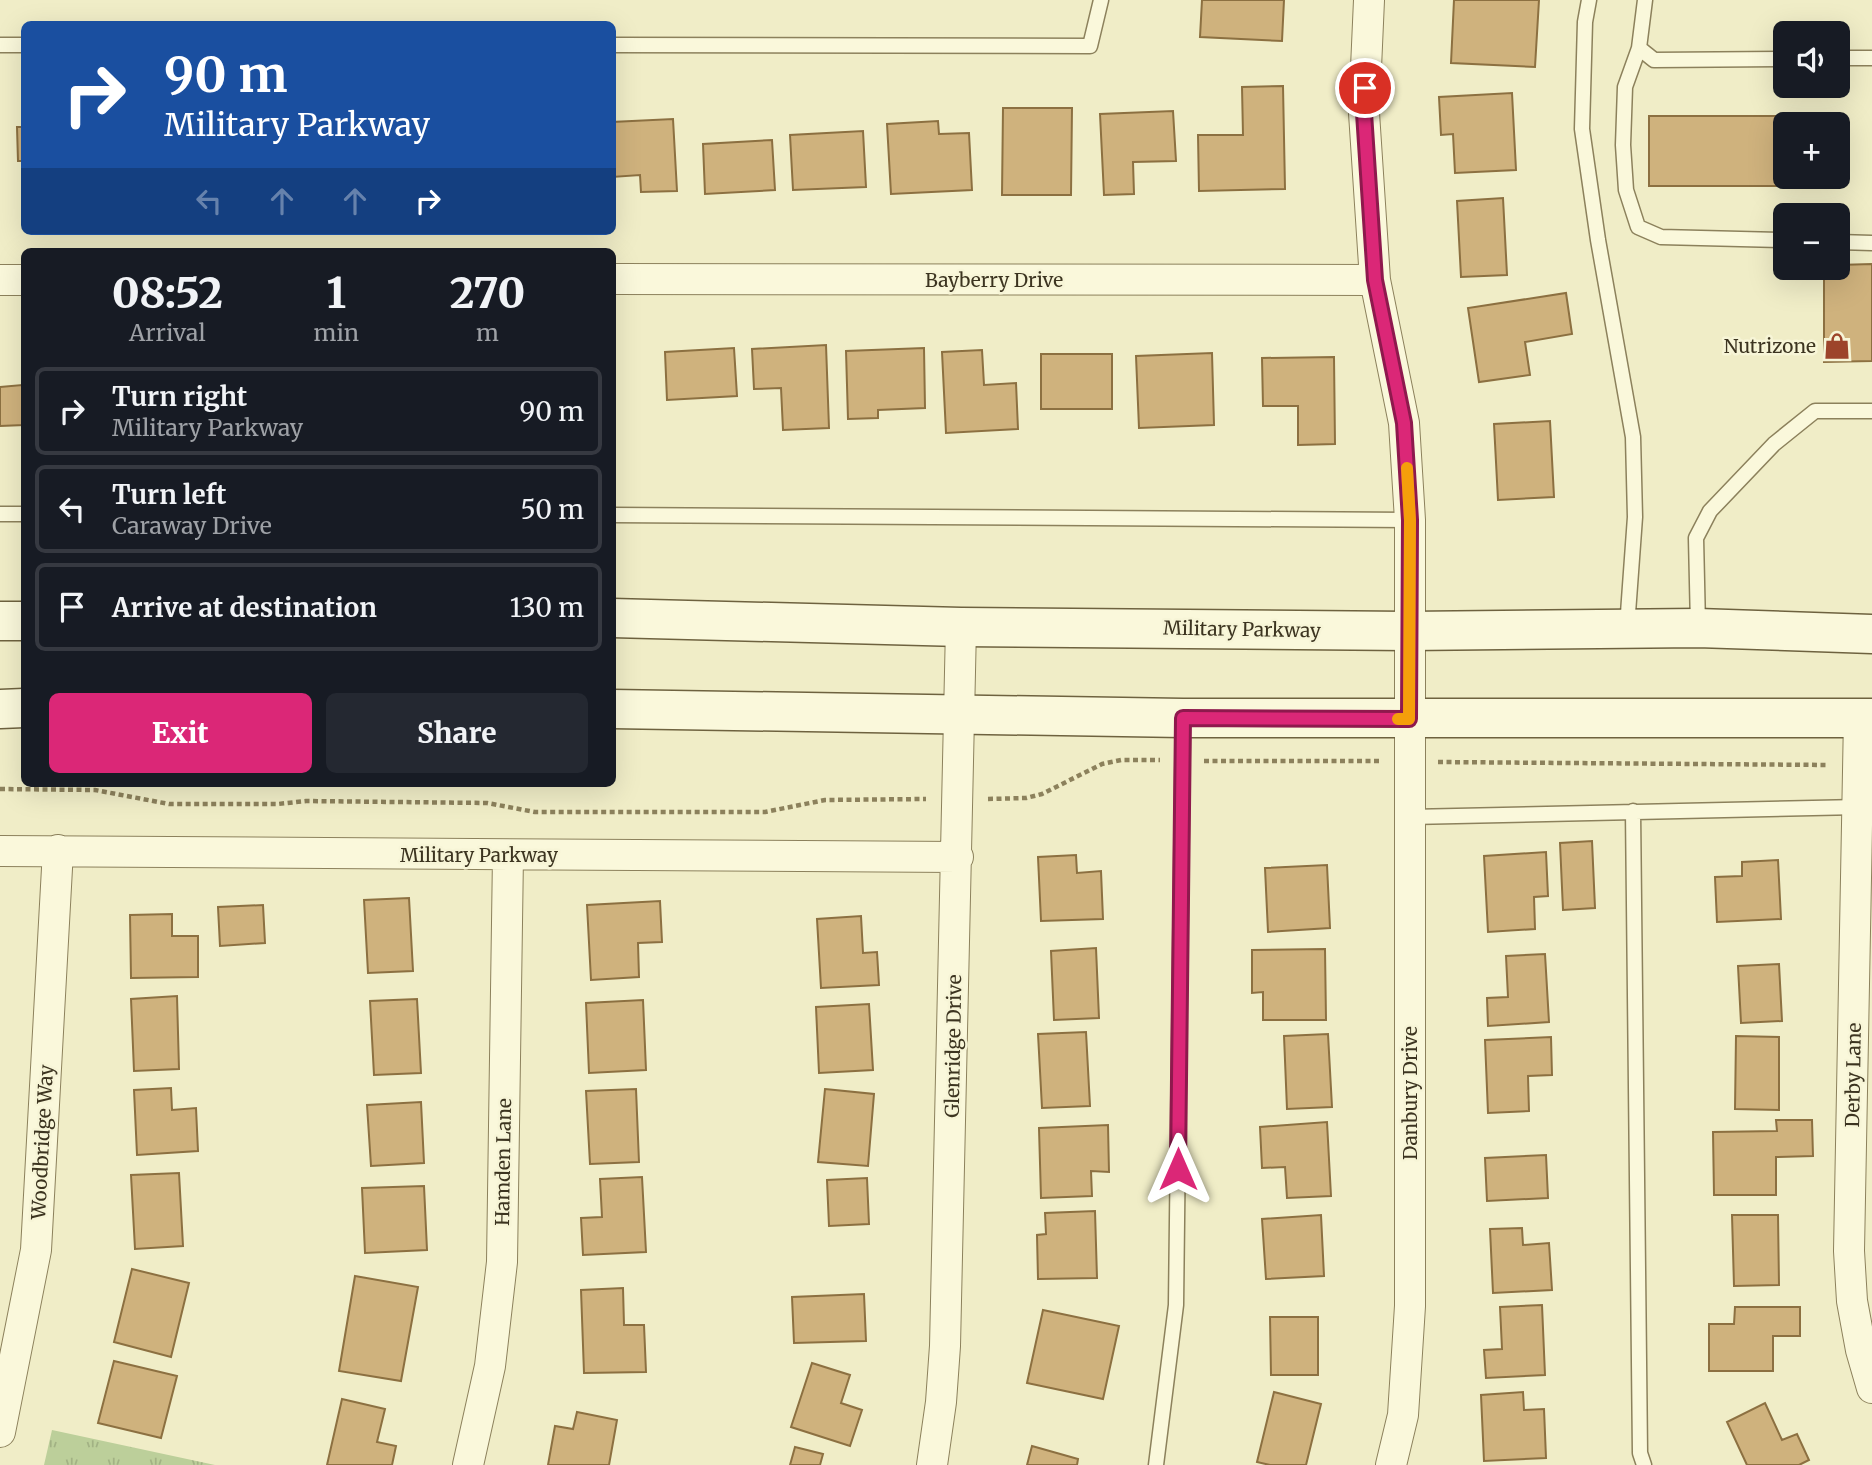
<!DOCTYPE html>
<meta charset="utf-8">
<style>
body{margin:0;font-family:Merriweather,serif;background:#242831;color:#f1f3f6;height:100vh;display:flex;flex-direction:column;font-size:26px;white-space:nowrap}
*{box-sizing:border-box;margin:0}
p{font-size:23px;color:#9ea1a6}
.icon{flex:none;width:38px;height:38px;fill:none;stroke:currentColor;stroke-width:2;stroke-linecap:round;stroke-linejoin:round}
.map{position:relative;flex:1;overflow:hidden}
.sheet{position:absolute;left:21px;top:248px;width:595px;height:539px;display:flex;flex-direction:column;background:#171b24;border-radius:10px;box-shadow:0 7px 28px #0002}
.sheet>*{flex:none}
.banner{position:absolute;left:21px;top:21px;width:595px;height:214px;border-radius:10px;box-shadow:0 7px 28px #0002;background:#1a4fa0;color:#fff;overflow:hidden}
.buttons{position:absolute;left:1773px;top:21px;display:grid;gap:14px}
.buttons a{display:grid;place-items:center;width:77px;height:77px;border-radius:10px;background:#171b24;box-shadow:0 7px 28px #0002;font-size:35px}
.pin{position:absolute;display:grid;place-items:center;width:60px;height:60px;color:#fff;margin:-30px;border:4px solid #fff;border-radius:50%;box-shadow:0 2px 7px #0007}
.me{position:absolute;width:77px;margin:-38px;rotate:0deg;stroke-linejoin:round;filter:drop-shadow(0 0 5px #0008)}
.turn{display:flex;align-items:center;gap:24px;height:147px;padding:0 28px;font-size:32px}
.turn .icon{width:91px;height:91px;stroke-width:2.5}
.turn b{display:block;font-size:49px;line-height:60px}
.lanes{display:flex;align-items:center;height:66px;padding:0 28px;background:#0003;justify-content:center;gap:35px;direction:ltr}
.lanes .off{opacity:.35}
.eta{display:flex;justify-content:space-evenly;align-items:center;height:119px;text-align:center}
.eta b{font-size:42px;font-weight:800;line-height:49px}
.button{display:flex;gap:14px;margin-top:auto;padding:14px 28px}
.button a{flex:1;height:80px;border-radius:10px;background:#db2777;color:#fff;font-size:28px;font-weight:800;line-height:80px;text-align:center}
.button a+a{background:#242831;color:#f1f3f6}
ul{padding:0;list-style:none}
li{display:flex;align-items:center;gap:21px;height:88px;margin:0 14px 10px;padding:0 14px;border:4px solid #363941;border-radius:10px}
li div{flex:1}
li b{display:block;font-size:26px}
li em{font-style:normal}
.map>svg:first-child{display:block}
.grass{fill:url(#grass-tufts)}
.building{fill:#cfb27d;stroke:#8c7041;stroke-width:2;fill-rule:evenodd}
.lines{fill:none;stroke-linecap:round;stroke-linejoin:round}
.service-casing{stroke:#8c815c;stroke-width:17}
.minor-casing{stroke:#8c815c;stroke-width:32}
.secondary-casing{stroke:#6e623f;stroke-width:41}
.path{stroke:#8c815c;stroke-width:4.5;stroke-dasharray:5 3.5;stroke-linecap:butt}
.service{stroke:#faf8db;stroke-width:14}
.minor{stroke:#faf8db;stroke-width:30}
.secondary{stroke:#faf8db;stroke-width:38}
.route-casing{stroke:#8e194d;stroke-width:18}
.route{stroke:#db2777;stroke-width:12}
.slow{stroke:#f59e0b;stroke-width:12}
.labels{text-anchor:middle;stroke-width:5;stroke-linejoin:round;paint-order:stroke}
.street-label{font-size:19px;fill:#3c3420;stroke:#f7f5d7}
.poi-label{font-size:19px;fill:#3c3420;stroke:#f7f5d7;text-anchor:end}
</style>
<div class="map">
<svg width="1872" height="1465" viewBox="0 0 1872 1465">
<defs>
<pattern id="grass-tufts" width="24" height="20" patternUnits="userSpaceOnUse" patternTransform="scale(1.75)"><rect width="24" height="20" fill="#bccf9a"/><path d="M3 7l-1-3M5 7V3M7 7l1-3M15 17l-1-3M17 17v-4M19 17l1-3" fill="none" stroke="#a2b284"/></pattern>
</defs>
<rect width="100%" height="100%" fill="#f0edc7"/>
<path class="grass" d="M52,1430L215,1465H44Z"/>
<path class="building" d="M1202,0H1284L1282,41L1200,37Z
M1454,0H1539L1535,67L1451,63Z
M1283,86L1285,189L1199,191L1198,135H1243L1242,87Z
M1512,93L1516,170L1455,173L1453,134L1441,135L1439,97Z
M1003,108H1072L1071,195H1002Z
M1173,111L1176,161L1133,162L1134,194L1104,195L1100,114Z
M1649,116H1840V186H1649ZM1785,124H1838V177H1785Z
M673,119L677,191L641,192L640,175L612,177V122Z
M938,121L939,134L969,133L972,190L891,194L887,124Z
M17,127H24V161H18Z
M863,131L866,187L793,190L790,135Z
M772,140L775,190L705,194L703,144Z
M1503,198L1507,275L1461,277L1457,201Z
M1872,264V361L1824,362V268H1838V265Z
M1566,293L1572,334L1525,342L1530,375L1479,382L1468,308Z
M826,345L829,428L783,430L781,388L754,389L752,349Z
M734,348L737,396L667,400L665,352Z
M924,348L925,408L878,410V418L848,419L846,351Z
M982,350L984,385L1016,383L1018,429L946,433L942,352Z
M1212,353L1214,425L1139,428L1136,356Z
M1041,354H1112V409H1041Z
M1334,357L1335,444L1298,445V406H1263L1262,358Z
M22,385L24,425L0,426V387Z
M1550,421L1554,497L1498,500L1494,424Z
M1592,841L1595,908L1563,910L1560,843Z
M1546,852L1548,896L1534,897L1535,929L1488,932L1484,856Z
M1076,855L1077,873L1101,871L1103,919L1041,921L1038,857Z
M1778,860L1781,919L1717,922L1715,877L1742,876V862Z
M1327,865L1330,928L1268,932L1265,868Z
M409,898L413,971L368,973L364,900Z
M660,901L662,942L638,943L639,977L591,980L587,905Z
M263,905L265,943L220,946L218,907Z
M172,914V936H198V977L131,978L130,915Z
M861,916L863,953L877,952L879,985L821,988L817,919Z
M1096,948L1099,1018L1054,1020L1051,951Z
M1325,949L1326,1020H1263V992L1252,993V950Z
M1545,954L1549,1022L1488,1026L1487,998L1508,997L1506,956Z
M1779,964L1782,1021L1741,1023L1738,966Z
M177,996L179,1069L134,1071L131,999Z
M417,999L421,1073L374,1075L370,1001Z
M643,1000L646,1070L589,1073L586,1003Z
M869,1004L873,1070L819,1073L816,1007Z
M1086,1032L1090,1106L1042,1108L1038,1034Z
M1328,1034L1332,1107L1287,1109L1284,1036Z
M1736,1036L1779,1037V1110L1735,1109Z
M1551,1037L1552,1075L1528,1076L1529,1111L1488,1113L1485,1040Z
M171,1088L172,1110L196,1108L198,1151L137,1155L134,1090Z
M636,1089L639,1162L590,1164L586,1091Z
M825,1089L874,1094L868,1166L818,1162Z
M421,1102L424,1163L371,1166L367,1105Z
M1776,1120H1812L1813,1156L1776,1157V1195H1714L1713,1132L1777,1131Z
M1327,1122L1331,1196L1287,1198L1285,1167L1262,1168L1260,1127Z
M1108,1125L1109,1172L1091,1171L1092,1196L1041,1198L1039,1128Z
M1546,1155L1548,1198L1487,1201L1485,1158Z
M179,1173L183,1246L135,1249L131,1175Z
M642,1177L646,1252L583,1255L581,1218L602,1217L600,1179Z
M867,1178L869,1224L829,1226L827,1180Z
M424,1186L427,1250L365,1253L362,1188Z
M1095,1211L1097,1278L1038,1279L1037,1235L1046,1234L1045,1213Z
M1321,1215L1324,1276L1266,1279L1262,1219Z
M1732,1215H1778L1779,1285L1734,1286Z
M1522,1228L1523,1245L1549,1243L1552,1290L1493,1293L1490,1229Z
M132,1269L189,1283L171,1357L114,1342Z
M355,1276L418,1287L401,1381L339,1371Z
M623,1288L624,1325H644L646,1372L584,1373L581,1290Z
M864,1294L866,1341L794,1343L792,1297Z
M1542,1305L1545,1375L1486,1378L1484,1350L1502,1349L1500,1307Z
M1735,1307H1800V1336H1773V1371H1709V1324H1734Z
M1043,1310L1119,1326L1103,1399L1027,1383Z
M1270,1317H1318V1375H1271Z
M114,1361L177,1376L161,1438L98,1423Z
M812,1363L850,1375L841,1403L862,1410L850,1446L791,1427Z
M1274,1392L1321,1404L1306,1465H1270L1257,1462Z
M1523,1392L1524,1410L1544,1409L1546,1458L1484,1461L1481,1395Z
M342,1399L385,1409L377,1442L396,1446L392,1465H327Z
M1765,1403L1782,1440L1797,1434L1809,1460L1799,1465H1747L1727,1422Z
M577,1412L617,1420L609,1465H548L555,1426L573,1429Z
M1032,1446L1078,1459L1077,1465H1027Z
M795,1447L823,1454L820,1465H790Z"/>
<g class="lines">
<defs>
<path id="service" d="M1589,0L1585,22L1582,129L1598,240L1633,437L1635,517L1627,627
M1645,0L1639,48L1654,60L1785,59
M0,45H24
M612,45L1090,46L1101,0
M1639,48L1625,87L1623,145L1626,190L1638,227L1661,237L1785,240
M1838,58H1872
M1838,242L1872,243
M0,514H24
M612,515L1410,520
M1698,626L1696,538L1710,511L1774,444L1815,411H1872
M1633,811L1640,1453L1644,1465
M1410,817L1859,807
M1156,1465L1176,1305L1183,719"/>
<path id="minor" d="M1369,0L1364,113L1375,280L1404,423L1410,520V1306L1403,1415L1391,1465
M612,279L1375,280
M0,280H24
M1859,718L1849,1251L1852,1301L1861,1350L1872,1388
M0,851L958,857
M0,1432L36,1250L58,850
M468,1465L490,1366L502,1262L508,855
M932,1465L941,1402L945,1346L961,627"/>
<path id="secondary" d="M612,618L961,627L1408,631L1698,628L1872,634
M0,621H24
M0,709L24,708
M612,709L1183,718H1872"/>
</defs>
<use href="#service" class="service-casing"/>
<use href="#minor" class="minor-casing"/>
<use href="#secondary" class="secondary-casing"/>
<path class="path" d="M1204,761H1381
M1438,762L1829,765
M0,789L95,790L169,804H278L306,801L487,803L535,812H765L825,800L926,799
M988,799L1026,798L1042,794L1102,764L1121,760H1160"/>
<use href="#service" class="service"/>
<use href="#minor" class="minor"/>
<use href="#secondary" class="secondary"/>
</g>
<g class="lines">
<defs>
<path id="route" d="M1178,1169L1183,718L1409,719L1410,520L1404,423L1375,280L1364,113L1365,88"/>
</defs>
<use href="#route" class="route-casing"/>
<use href="#route" class="route"/>
<path class="slow" d="M1398,719H1409L1410,520L1407,468"/>
</g>
<defs>
<symbol id="shop-bare" viewBox="-9 -9 18 18"><path d="M-5-2.5h2.3a2.7 3.5 0 0 1 5.4 0H5L5.5 6h-11ZM-1.5-2.5h3a1.5 2.3 0 0 0-3 0Z" fill="#9d442a" stroke="#f7f5d7" stroke-width="2.5" paint-order="stroke"/></symbol>
</defs>
<g fill-rule="evenodd">
<use href="#shop-bare" x="1818" y="327" width="38" height="38"/>
</g>
<g class="labels">
<g class="street-label">
<text x="994" y="287">Bayberry Drive</text>
<text transform="translate(1242 629) rotate(1)" y="7">Military Parkway</text>
<text x="479" y="862">Military Parkway</text>
<text transform="translate(953 1046) rotate(-89)" y="7">Glenridge Drive</text>
<text transform="translate(1853 1075) rotate(-89)" y="7">Derby Lane</text>
<text transform="translate(1410 1093) rotate(-90)" y="7">Danbury Drive</text>
<text transform="translate(42 1142) rotate(-87)" y="7">Woodbridge Way</text>
<text transform="translate(503 1162) rotate(-89)" y="7">Hamden Lane</text>
</g>
<g class="poi-label">
<text x="1816" y="353">Nutrizone</text>
</g>
</g>
</svg>
<div class="buttons">
<a><svg class="icon" aria-label="sound" viewBox="0 0 24 24"><path d="M4 9h4l5-4v14l-5-4H4zM17 9q2 3 0 6"/></svg></a>
<a>+</a>
<a>−</a>
</div>
<div class="pin" style="left:1365px;top:88px;background:#d93025"><svg class="icon" aria-label="arrive" viewBox="0 0 24 24"><path d="M6 21V4h12l-3 4 3 4H6"/></svg></div>
<svg class="me" style="left:1178px;top:1169px" viewBox="-20 -20 40 40"><path d="M0-17L14 15 0 8-14 15z" fill="#db2777" stroke="#fff" stroke-width="4"/></svg>
<div class="banner">
<div class="turn"><svg class="icon" aria-label="right" viewBox="0 0 24 24"><path d="M7 20v-9h11M14 6l5 5-5 5"/></svg><div><b>90 m</b>Military Parkway</div></div>
<div class="lanes"><svg class="icon off" aria-label="left" viewBox="0 0 24 24"><path d="M17 20v-9H6M10 6l-5 5 5 5"/></svg><svg class="icon off" aria-label="ahead" viewBox="0 0 24 24"><path d="M12 20V5M6 11l6-6 6 6"/></svg><svg class="icon off" aria-label="ahead" viewBox="0 0 24 24"><path d="M12 20V5M6 11l6-6 6 6"/></svg><svg class="icon" aria-label="right" viewBox="0 0 24 24"><path d="M7 20v-9h11M14 6l5 5-5 5"/></svg></div>
</div>
<section class="sheet">
<div class="eta">
<div><b>08:52</b><p>Arrival</p></div>
<div><b>1</b><p>min</p></div>
<div><b>270</b><p>m</p></div>
</div>
<ul>
<li><svg class="icon" aria-label="right" viewBox="0 0 24 24"><path d="M7 20v-9h11M14 6l5 5-5 5"/></svg><div><b>Turn right</b><p>Military Parkway</p></div><em>90 m</em></li>
<li><svg class="icon" aria-label="left" viewBox="0 0 24 24"><path d="M17 20v-9H6M10 6l-5 5 5 5"/></svg><div><b>Turn left</b><p>Caraway Drive</p></div><em>50 m</em></li>
<li><svg class="icon" aria-label="arrive" viewBox="0 0 24 24"><path d="M6 21V4h12l-3 4 3 4H6"/></svg><div><b>Arrive at destination</b></div><em>130 m</em></li>
</ul>
<div class="button"><a>Exit</a><a>Share</a></div>
</section>
</div>
